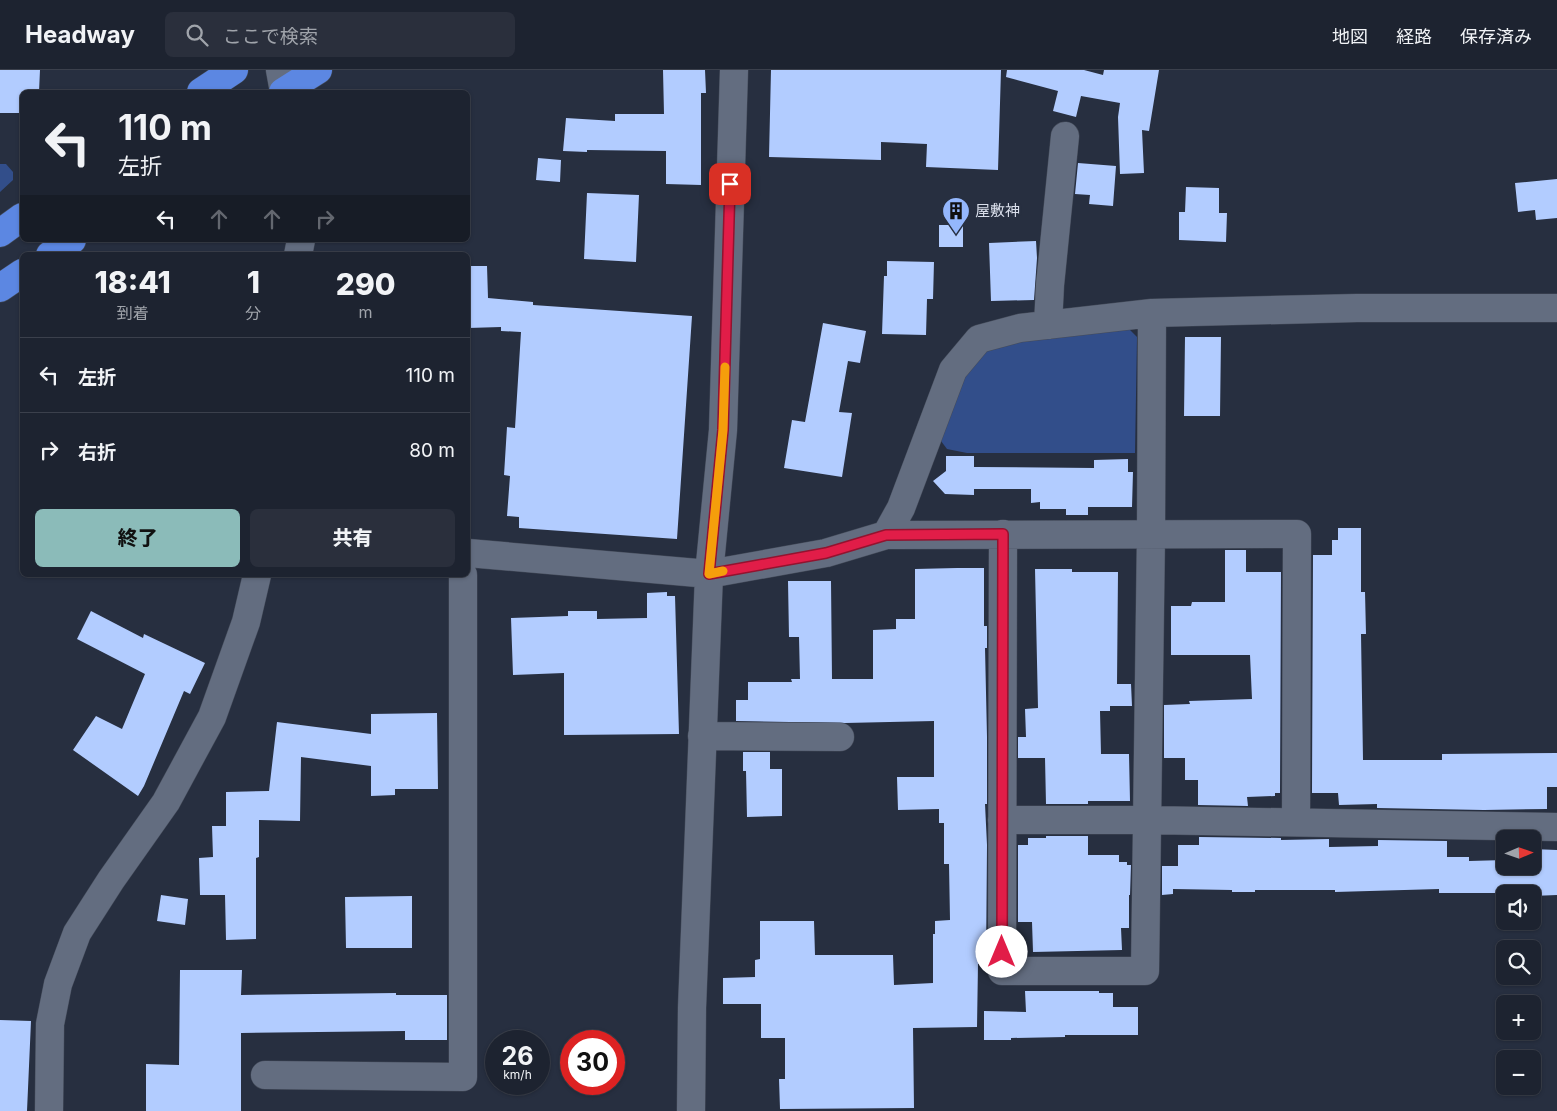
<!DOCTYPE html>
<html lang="ja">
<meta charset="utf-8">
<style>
body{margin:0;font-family:Inter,"Noto Sans JP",sans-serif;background:#2a2f3c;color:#f1f3f6;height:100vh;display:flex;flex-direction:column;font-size:19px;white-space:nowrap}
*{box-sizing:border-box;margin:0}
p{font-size:16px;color:#a0a4ab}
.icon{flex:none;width:28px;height:28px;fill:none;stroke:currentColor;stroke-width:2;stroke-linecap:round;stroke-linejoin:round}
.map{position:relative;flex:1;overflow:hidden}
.side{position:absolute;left:20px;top:182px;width:450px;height:325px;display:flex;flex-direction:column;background:#1d2330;border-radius:8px;box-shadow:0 1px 4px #0004,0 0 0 1px #3b404c}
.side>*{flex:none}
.hud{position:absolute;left:20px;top:20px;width:450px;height:152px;border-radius:8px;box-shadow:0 1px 4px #0004,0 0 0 1px #3b404c;background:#1d2330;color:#f1f3f6;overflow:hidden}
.needle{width:32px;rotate:88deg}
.tools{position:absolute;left:1496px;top:760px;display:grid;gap:10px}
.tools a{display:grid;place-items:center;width:45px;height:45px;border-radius:8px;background:#1d2330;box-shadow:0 1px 4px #0004,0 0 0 1px #3b404c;font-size:25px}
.speed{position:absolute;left:485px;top:960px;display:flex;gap:10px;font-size:25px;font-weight:700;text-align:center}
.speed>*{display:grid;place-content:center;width:65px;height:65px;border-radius:50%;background:#1d2330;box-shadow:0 1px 4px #0004,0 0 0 1px #3b404c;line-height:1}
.speed small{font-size:12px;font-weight:400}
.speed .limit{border:8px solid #d22;background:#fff;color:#111}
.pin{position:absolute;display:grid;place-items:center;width:42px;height:42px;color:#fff;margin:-21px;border-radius:10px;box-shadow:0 2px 8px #0006}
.me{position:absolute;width:55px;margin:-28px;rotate:0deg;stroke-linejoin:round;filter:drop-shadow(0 0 4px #0008)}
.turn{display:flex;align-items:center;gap:18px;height:105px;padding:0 15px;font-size:22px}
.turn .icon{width:65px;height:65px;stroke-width:2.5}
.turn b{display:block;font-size:35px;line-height:42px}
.lanes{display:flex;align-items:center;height:48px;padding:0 15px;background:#0003;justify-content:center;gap:25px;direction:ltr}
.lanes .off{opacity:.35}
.eta{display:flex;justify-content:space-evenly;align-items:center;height:85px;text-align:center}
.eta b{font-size:30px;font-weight:800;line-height:35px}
.cta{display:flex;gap:10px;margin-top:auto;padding:10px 15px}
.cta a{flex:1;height:58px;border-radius:8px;background:#8bbbb9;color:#111;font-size:20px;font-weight:800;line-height:58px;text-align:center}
.cta a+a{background:#2a2f3c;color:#f1f3f6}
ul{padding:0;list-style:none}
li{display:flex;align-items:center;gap:15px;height:75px;padding:0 15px;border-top:1px solid #3b404c}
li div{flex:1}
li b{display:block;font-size:19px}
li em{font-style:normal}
header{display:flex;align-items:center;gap:30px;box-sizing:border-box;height:70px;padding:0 25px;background:#1d2330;border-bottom:1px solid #3b404c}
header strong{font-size:24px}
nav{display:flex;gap:28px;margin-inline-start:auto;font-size:18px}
.search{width:350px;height:45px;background:#2a2f3c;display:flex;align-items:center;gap:12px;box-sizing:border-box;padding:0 18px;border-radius:8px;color:#a0a4ab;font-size:19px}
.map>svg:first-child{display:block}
.green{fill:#324e8a}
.building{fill:#b2ccff}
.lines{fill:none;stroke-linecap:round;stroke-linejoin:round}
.minor-casing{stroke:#444b59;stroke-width:29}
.highway-casing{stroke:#444b59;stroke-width:29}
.minor{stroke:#636d80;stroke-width:28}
.highway{stroke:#5c87e2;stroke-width:28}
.route-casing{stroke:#92132f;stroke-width:12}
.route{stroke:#e11d48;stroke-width:9}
.slow{stroke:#f59e0b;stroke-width:9}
.labels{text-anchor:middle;stroke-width:5;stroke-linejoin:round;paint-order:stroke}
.poi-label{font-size:15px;fill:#dadfeb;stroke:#272f40;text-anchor:start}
</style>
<header>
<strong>Headway</strong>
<div class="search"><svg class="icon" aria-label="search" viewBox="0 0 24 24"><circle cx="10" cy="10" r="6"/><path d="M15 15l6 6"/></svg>ここで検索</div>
<nav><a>地図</a><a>経路</a><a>保存済み</a></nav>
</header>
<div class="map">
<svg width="1557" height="1041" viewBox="0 0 1557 1041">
<rect width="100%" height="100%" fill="#272f40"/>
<path class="green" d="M0,94H6L13,102V110L0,122Z
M1129,259L1137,267L1135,383H967L947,379L941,371L961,310L990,273Z"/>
<path class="building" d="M0,0H40L39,22H22V43H0Z
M663,0H705L706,23H701V115L666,114V81L587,80V82L563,81L566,48L615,51V44H664Z
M771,0H1001L998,100L926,97L927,74L881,72V90L769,87Z
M1007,0H1084L1103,5L1104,0H1159L1149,61L1142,60L1144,103L1120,104L1118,47L1120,33L1081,26L1076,47L1053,41L1058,21L1006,7Z
M538,88L561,90L560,112L536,110Z
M1078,93L1116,96L1113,136L1089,134L1090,125L1075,124Z
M1557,109V148L1536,150L1535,140L1518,142L1515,113Z
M1186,117L1219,118V143H1227L1226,172L1179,170V142H1185Z
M587,123L639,125L636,192L584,189Z
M939,155H963V177H939Z
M1036,171L1037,188L1034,230L991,231L989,173Z
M887,191L934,192L933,229H927L926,265L882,264L884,206H887Z
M468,196H487L488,228L533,232V235L692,246L677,469L519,458V447L507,446L510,406L504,405L507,357L515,358L521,262L501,261V257L468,258Z
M823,253L866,261L860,293L848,291L839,342L852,343L842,407L784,398L792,350L805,352Z
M1185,267H1221L1220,346H1184Z
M946,386H974V397L1094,398V390L1128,389V402H1133L1132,437H1088V445H1066V439H1040V432L1031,433V419H974V425L945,424L933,411L946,401Z
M1338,458H1361V522H1365L1366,564H1361L1363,690H1442V684L1557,683V717H1547V739L1484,740L1377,738V734L1339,735L1338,723H1312L1313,485H1332V470H1338Z
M1225,480H1246V502H1281L1280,723H1275V726L1247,727L1248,736L1198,735V710H1185V688H1164V635L1190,634L1189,631L1252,629L1250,585H1171V536H1191L1192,532H1225Z
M957,498H984V556H987V578H985L987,667V734H985L987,775L986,894H978L977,957L913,958L914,1038L780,1039L779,1009H785V968H761V934H723V908L755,907V890L760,889V851H814L815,885H893L894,915L933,913V864H935V851L950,850L949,794H944V753H939V739L898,740L897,707H934V651L845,653L736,651V630H748V612H792L791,609H800L799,567H789L788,511H831L832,609H873V560L896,559V549H915V499Z
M1035,499H1072V502H1118L1117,614H1131L1132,636H1110V641H1100L1101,684H1129L1130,731H1088V734H1046L1045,688H1018V667H1026L1025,639L1038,638Z
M667,522V526H675L679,664L564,665V603L513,605L511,548L568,546V541H597V549L647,548V523Z
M91,541L143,568L144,564L205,593L190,624L184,621L144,716L138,726L73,680L96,646L122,659L145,604L77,569Z
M437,643L438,719H395V725L371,726V696L301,687L300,751L259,750V787L256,788V869L226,870L225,825H200L199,788L213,787L212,756H226V722L269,721L277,652L371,664V644Z
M743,682H770V699H782V746L747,747L746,701H743Z
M1046,766H1088V785H1119V792H1127V795H1131L1130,825H1129V858H1121L1122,880L1033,882L1032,852H1018V775H1028V768H1046Z
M1199,767L1281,768V770L1329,769V777L1378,776V770L1447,771V787H1469V791L1505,790V796H1532V779L1557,780V825L1532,826V824L1524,823H1439V819L1335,822V820H1255V822H1232V820L1173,819V824L1162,825V796H1178V775H1199Z
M161,825L188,829L185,855L157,851Z
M412,826V878H346L345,827Z
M180,900H242L241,925L396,923V925H447V970H405V961L241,963V1041H146V994L179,995Z
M1025,921H1099V923H1113V937H1138V965H1065V967L1011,968V970H984V941L1026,942Z
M0,950L31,951L27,1041H0Z"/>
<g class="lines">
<defs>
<path id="minor" d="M280,0L284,22
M298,185L301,170
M1048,255L1050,215L1065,66
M1003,464L1002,901H1145L1151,464L1152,243
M886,465L1297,464L1296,752
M468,483L709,504L826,483L886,465L901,438L953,300L979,269L1020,258L1152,243L1357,238H1557
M702,666L840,667
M1002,750H1146L1557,757
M265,1005L463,1007V505
M49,1041L50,954L58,914L77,863L111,810L166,732L212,647L246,552L257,505
M691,1041L692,938L709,504L723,360L734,0"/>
<path id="highway" d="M201,22L234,0
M283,22L318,0
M0,163L22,147
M50,185L72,170
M0,218L22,203"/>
</defs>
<use href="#minor" class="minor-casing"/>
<use href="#highway" class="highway-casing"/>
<use href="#minor" class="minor"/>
<use href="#highway" class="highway"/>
</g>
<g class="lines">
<defs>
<path id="route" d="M730,114L723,360L709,504L826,483L886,465L1003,464L1002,882"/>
</defs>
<use href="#route" class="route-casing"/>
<use href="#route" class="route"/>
<path class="slow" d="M723,501L709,504L723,360L725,297"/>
</g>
<defs>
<symbol id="building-pin" viewBox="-11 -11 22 30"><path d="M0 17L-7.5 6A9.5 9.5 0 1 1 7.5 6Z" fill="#94b7fd" stroke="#272f40"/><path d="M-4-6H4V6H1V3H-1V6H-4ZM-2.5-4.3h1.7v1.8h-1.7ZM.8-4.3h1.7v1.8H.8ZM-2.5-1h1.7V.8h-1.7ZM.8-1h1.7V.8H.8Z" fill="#111"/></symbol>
</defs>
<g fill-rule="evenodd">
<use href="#building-pin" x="940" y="125" width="32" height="43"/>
</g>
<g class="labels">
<g class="poi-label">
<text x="975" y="146">屋敷神</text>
</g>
</g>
</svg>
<div class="tools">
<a><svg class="needle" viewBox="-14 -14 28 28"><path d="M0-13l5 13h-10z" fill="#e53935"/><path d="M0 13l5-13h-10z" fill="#a0a4ab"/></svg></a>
<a><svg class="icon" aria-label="sound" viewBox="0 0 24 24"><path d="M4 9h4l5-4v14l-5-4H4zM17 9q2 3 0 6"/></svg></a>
<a><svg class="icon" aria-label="search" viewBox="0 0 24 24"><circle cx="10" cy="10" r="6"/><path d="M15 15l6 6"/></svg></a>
<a>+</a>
<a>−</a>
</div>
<div class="speed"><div>26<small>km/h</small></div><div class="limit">30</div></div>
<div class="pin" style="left:730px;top:114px;background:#d93025"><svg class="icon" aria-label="arrive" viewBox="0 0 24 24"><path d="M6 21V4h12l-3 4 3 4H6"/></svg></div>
<svg class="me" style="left:1002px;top:882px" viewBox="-20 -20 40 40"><circle r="19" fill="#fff"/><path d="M0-13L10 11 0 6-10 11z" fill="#e11d48"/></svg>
<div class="hud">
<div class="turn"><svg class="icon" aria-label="left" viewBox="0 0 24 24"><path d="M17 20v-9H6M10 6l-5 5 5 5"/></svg><div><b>110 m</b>左折</div></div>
<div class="lanes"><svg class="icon" aria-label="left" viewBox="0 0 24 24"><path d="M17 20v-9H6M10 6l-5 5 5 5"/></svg><svg class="icon off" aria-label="ahead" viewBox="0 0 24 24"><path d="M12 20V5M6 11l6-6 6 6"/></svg><svg class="icon off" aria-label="ahead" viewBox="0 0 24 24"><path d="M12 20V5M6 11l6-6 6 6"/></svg><svg class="icon off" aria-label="right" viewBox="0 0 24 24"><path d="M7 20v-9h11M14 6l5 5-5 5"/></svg></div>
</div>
<section class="side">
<div class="eta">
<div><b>18:41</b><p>到着</p></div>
<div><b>1</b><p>分</p></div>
<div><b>290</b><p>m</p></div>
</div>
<ul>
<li><svg class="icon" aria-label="left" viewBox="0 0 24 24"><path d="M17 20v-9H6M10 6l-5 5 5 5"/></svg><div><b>左折</b></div><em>110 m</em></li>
<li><svg class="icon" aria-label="right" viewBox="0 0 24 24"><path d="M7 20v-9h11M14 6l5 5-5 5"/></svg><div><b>右折</b></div><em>80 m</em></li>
</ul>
<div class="cta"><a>終了</a><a>共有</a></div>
</section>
</div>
